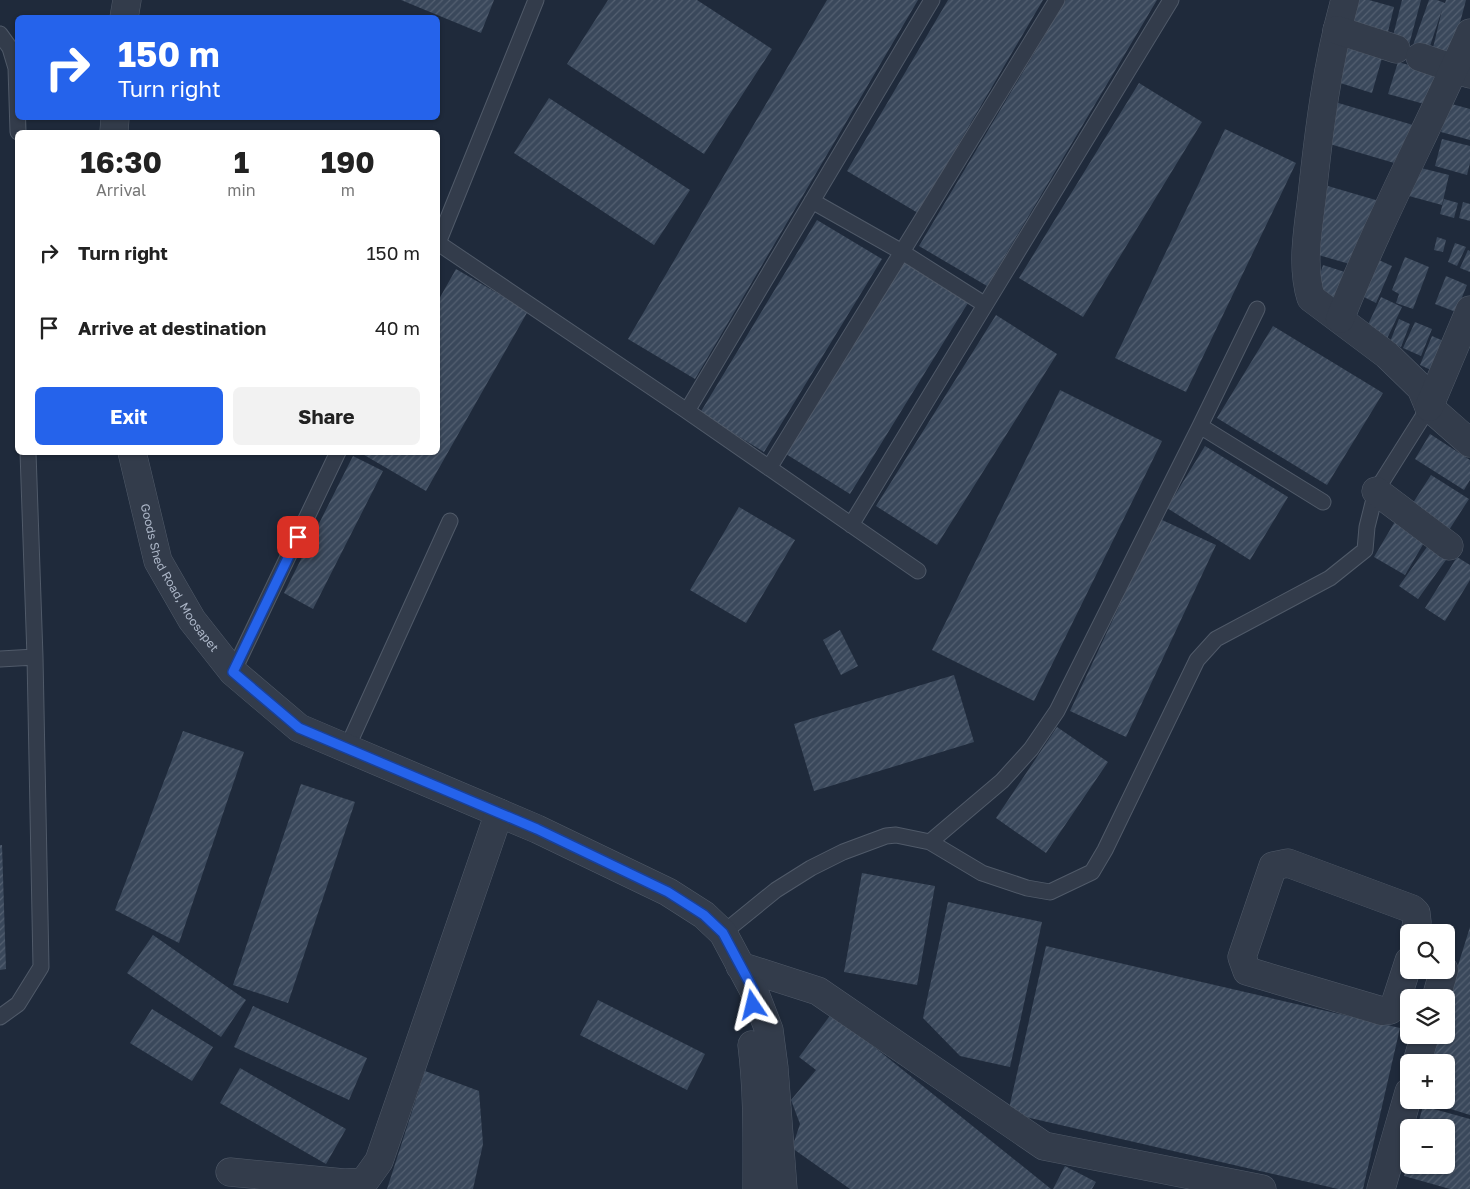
<!DOCTYPE html>
<meta charset="utf-8">
<style>
body{margin:0;font-family:"Golos Text",sans-serif;background:#f2f2f2;color:#222;height:100vh;display:flex;flex-direction:column;font-size:19px;white-space:nowrap}
*{box-sizing:border-box;margin:0}
p{font-size:16px;color:#767676}
.icon{flex:none;width:28px;height:28px;fill:none;stroke:currentColor;stroke-width:2;stroke-linecap:round;stroke-linejoin:round}
.map{position:relative;flex:1;overflow:hidden}
.details{position:absolute;left:15px;top:130px;width:425px;height:325px;display:flex;flex-direction:column;background:#fff;border-radius:8px;box-shadow:0 1px 4px #0004}
.details>*{flex:none}
.hud{position:absolute;left:15px;top:15px;width:425px;height:105px;border-radius:8px;box-shadow:0 1px 4px #0004;background:#2563eb;color:#fff;overflow:hidden}
.tools{position:absolute;left:1400px;top:924px;display:grid;gap:10px}
.tools a{display:grid;place-items:center;width:55px;height:55px;border-radius:8px;background:#fff;box-shadow:0 1px 4px #0004;font-size:25px}
.pin{position:absolute;display:grid;place-items:center;width:42px;height:42px;color:#fff;margin:-21px;border-radius:10px;box-shadow:0 2px 8px #0006}
.me{position:absolute;width:55px;margin:-28px;rotate:350deg;stroke-linejoin:round;filter:drop-shadow(0 0 4px #0008)}
.turn{display:flex;align-items:center;gap:18px;height:105px;padding:0 20px;font-size:22px}
.turn .icon{width:65px;height:65px;stroke-width:2.5}
.turn b{display:block;font-size:35px;line-height:42px}
.eta{display:flex;justify-content:space-evenly;align-items:center;height:85px;text-align:center}
.eta b{font-size:30px;font-weight:700;line-height:35px}
.cta{display:flex;gap:10px;margin-top:auto;padding:10px 20px}
.cta a{flex:1;height:58px;border-radius:8px;background:#2563eb;color:#fff;font-size:20px;font-weight:700;line-height:58px;text-align:center}
.cta a+a{background:#f2f2f2;color:#222}
ul{padding:0;list-style:none}
li{display:flex;align-items:center;gap:15px;height:75px;padding:0 20px}
li div{flex:1}
li b{display:block;font-size:19px}
li em{font-style:normal}
.map>svg:first-child{display:block}
.building{fill:url(#building-hatch)}
.lines{fill:none;stroke-linecap:round;stroke-linejoin:round}
.service-casing{stroke:#505a69;stroke-width:17}
.minor-casing{stroke:#505a69;stroke-width:29}
.tertiary-casing{stroke:#505a69;stroke-width:29}
.service{stroke:#333c4b;stroke-width:15}
.minor{stroke:#333c4b;stroke-width:28}
.tertiary{stroke:#333c4b;stroke-width:28}
.route-casing{stroke:#184099;stroke-width:12}
.route{stroke:#2563eb;stroke-width:9}
.labels{text-anchor:middle;stroke-width:5;stroke-linejoin:round;paint-order:stroke}
.street-label{font-size:12px;fill:#adb7c8;stroke:#182130}
</style>
<div class="map">
<svg width="1470" height="1189" viewBox="0 0 1470 1189">
<defs>
<pattern id="building-hatch" width="6" height="6" patternUnits="userSpaceOnUse" patternTransform="scale(1.25)"><rect width="6" height="6" fill="#3a485b"/><path d="M-1 1l2-2M0 6l6-6M5 7l2-2" fill="none" stroke="#546071"/></pattern>
</defs>
<rect width="100%" height="100%" fill="#1f2a3b"/>
<path class="building" d="M401,0H494L481,33Z
M608,0H697L772,49L704,154L567,64Z
M827,0H918L695,379L628,339Z
M948,0H1043L918,213L847,171Z
M1066,0H1157L987,286L919,246Z
M1354,0H1369L1394,7L1387,36L1347,25Z
M1402,0H1421L1409,45L1392,40Z
M1429,0H1437L1445,3L1446,0H1466L1452,53L1433,48L1442,10L1428,52L1412,48Z
M1347,48L1382,58L1372,93L1337,82Z
M1398,62L1437,73L1428,105L1388,94Z
M1139,83L1202,122L1083,317L1019,278Z
M549,98L690,190L654,245L514,153Z
M1335,102L1413,125L1401,165L1323,142Z
M1448,103L1470,109V140L1441,132Z
M1225,129L1296,163L1186,392L1115,358Z
M1442,139L1470,146V163L1467,175L1435,166Z
M1417,167L1449,175L1442,205L1409,196Z
M1328,186L1379,201L1360,267L1308,252Z
M1444,199L1458,203L1454,218L1440,214Z
M1463,202L1470,204V221L1459,218Z
M817,220L882,259L764,452L700,413Z
M1437,237L1446,240L1443,252L1434,250Z
M1455,243L1466,247L1457,266L1448,262Z
M1468,250L1470,251V272L1460,268Z
M1372,257L1392,266L1376,303L1356,293Z
M1405,257L1429,267L1413,309L1396,303L1399,294L1392,290Z
M907,258L971,298L850,494L786,454Z
M1323,265L1351,274L1342,305L1313,296Z
M456,269L528,311L426,491L359,452H438V301Z
M1446,276L1467,285L1456,312L1435,304Z
M1381,297L1402,307L1385,343L1364,333Z
M996,315L1057,354L937,545L876,506Z
M1399,319L1410,324L1401,347L1390,342Z
M1415,322L1432,329L1421,356L1403,348Z
M1273,326L1383,393L1327,485L1217,418Z
M1432,336L1446,342L1433,371L1420,365Z
M1060,390L1162,441L1034,701L932,650Z
M1430,434L1470,460V480L1464,490L1415,459Z
M1205,446L1288,497L1250,560L1167,508Z
M353,456L383,471L313,609L284,593Z
M1431,475L1469,499L1449,530L1411,506Z
M739,507L795,540L746,623L690,590Z
M1397,518L1428,536L1405,575L1374,557Z
M1160,519L1216,545L1126,737L1070,711Z
M1432,540L1451,553L1418,599L1399,586Z
M1457,557L1470,565V580L1445,621L1425,608Z
M840,630L858,666L841,675L823,640Z
M954,675L974,742L814,791L794,724Z
M1057,727L1108,762L1046,853L996,818Z
M183,731L244,752L179,943L115,910Z
M301,784L355,802L288,1003L233,985Z
M0,845H2L6,969L0,970Z
M862,873L935,886L917,985L844,972Z
M948,902L1042,922L1010,1067L960,1056L923,1018Z
M1470,927V1115L1422,1100H1446V1062H1428L1437,1035H1446V1004Z
M153,935L246,1000L221,1037L127,973Z
M1046,946L1400,1028L1363,1189H1338L1008,1113Z
M598,1000L705,1054L687,1090L580,1035Z
M253,1006L367,1058L349,1100L234,1047Z
M152,1009L213,1047L192,1081L130,1043Z
M832,1013L1051,1189H850L792,1148L800,1124L791,1100L816,1070L799,1057Z
M240,1068L346,1129L326,1164L220,1103Z
M425,1071L479,1091L483,1144L473,1189H387Z
M1423,1106L1470,1119V1189H1450L1404,1176L1408,1160L1409,1165H1446V1128H1417Z
M1065,1166L1096,1182L1092,1189H1053Z"/>
<g class="lines">
<defs>
<path id="service" d="M0,34L10,48L16,68L18,132
M812,201L902,252L984,304
M438,243L687,411
M438,243L536,0
M1200,426L1323,502
M769,468L1057,0
M851,525L1171,0
M918,571L687,411L932,0
M0,659L35,657
M233,672L338,452
M347,748L450,521
M930,842L1002,781L1031,749L1057,711L1200,426L1257,309
M723,933L776,890L811,868L843,852L886,836L896,835L930,842L982,873L1027,888L1050,892L1092,872L1105,850L1197,660L1216,639L1330,578L1365,550L1367,527L1376,491L1429,407
M0,1017L18,1004L41,967L35,657L28,452"/>
<g id="minor">
<path d="M1345,0C1327,64 1319,130 1312,196C1308,229 1301,266 1311,298L1387,355L1421,388L1429,407L1470,443"/>
<path d="M124,18L127,0"/>
<path d="M1337,30L1396,49"/>
<path d="M1420,57L1470,74"/>
<path d="M114,132L115,118"/>
<path d="M1340,319C1378,222 1428,129 1470,33"/>
<path d="M1429,407L1470,310"/>
<path id="s1" d="M132,452L158,561L192,620L233,672L299,728L537,829L668,892L704,915L723,933L754,991"/>
<path d="M1376,491L1449,546"/>
<path d="M1409,961L1395,1004L1390,1010L1382,1011L1247,971L1242,957L1273,866L1288,863L1412,909L1416,913L1417,922L1415,932"/>
<path d="M740,966L818,991L1044,1146L1262,1189"/>
<path d="M1436,998L1444,970"/>
<path d="M1417,1062L1425,1035"/>
<path d="M230,1172L344,1183L364,1182L379,1161L499,813"/>
<path d="M1381,1189L1409,1092"/>
</g>
<path id="tertiary" d="M754,991L769,1030L774,1068L783,1189
M752,1045C758,1093 757,1141 757,1189"/>
</defs>
<use href="#service" class="service-casing"/>
<use href="#minor" class="minor-casing"/>
<use href="#tertiary" class="tertiary-casing"/>
<use href="#service" class="service"/>
<use href="#minor" class="minor"/>
<use href="#tertiary" class="tertiary"/>
</g>
<g class="lines">
<defs>
<path id="route" d="M298,537L233,672L299,728L537,829L668,892L704,915L723,933L754,991L753,1005"/>
</defs>
<use href="#route" class="route-casing"/>
<use href="#route" class="route"/>
</g>
<g class="labels">
<g class="street-label">
<text dy="4" stroke="none"><textPath href="#s1" startOffset="136">Goods Shed Road, Moosapet</textPath></text>
</g>
</g>
</svg>
<div class="tools">
<a><svg class="icon" aria-label="search" viewBox="0 0 24 24"><circle cx="10" cy="10" r="6"/><path d="M15 15l6 6"/></svg></a>
<a><svg class="icon" aria-label="layers" viewBox="0 0 24 24"><path d="M12 4l9 5-9 5-9-5zM3 14l9 5 9-5"/></svg></a>
<a>+</a>
<a>−</a>
</div>
<div class="pin" style="left:298px;top:537px;background:#d93025"><svg class="icon" aria-label="arrive" viewBox="0 0 24 24"><path d="M6 21V4h12l-3 4 3 4H6"/></svg></div>
<svg class="me" style="left:753px;top:1005px" viewBox="-20 -20 40 40"><path d="M0-17L14 15 0 8-14 15z" fill="#2563eb" stroke="#fff" stroke-width="4"/></svg>
<div class="hud">
<div class="turn"><svg class="icon" aria-label="right" viewBox="0 0 24 24"><path d="M7 20v-9h11M14 6l5 5-5 5"/></svg><div><b>150 m</b>Turn right</div></div>
</div>
<section class="details">
<div class="eta">
<div><b>16:30</b><p>Arrival</p></div>
<div><b>1</b><p>min</p></div>
<div><b>190</b><p>m</p></div>
</div>
<ul>
<li><svg class="icon" aria-label="right" viewBox="0 0 24 24"><path d="M7 20v-9h11M14 6l5 5-5 5"/></svg><div><b>Turn right</b></div><em>150 m</em></li>
<li><svg class="icon" aria-label="arrive" viewBox="0 0 24 24"><path d="M6 21V4h12l-3 4 3 4H6"/></svg><div><b>Arrive at destination</b></div><em>40 m</em></li>
</ul>
<div class="cta"><a>Exit</a><a>Share</a></div>
</section>
</div>
